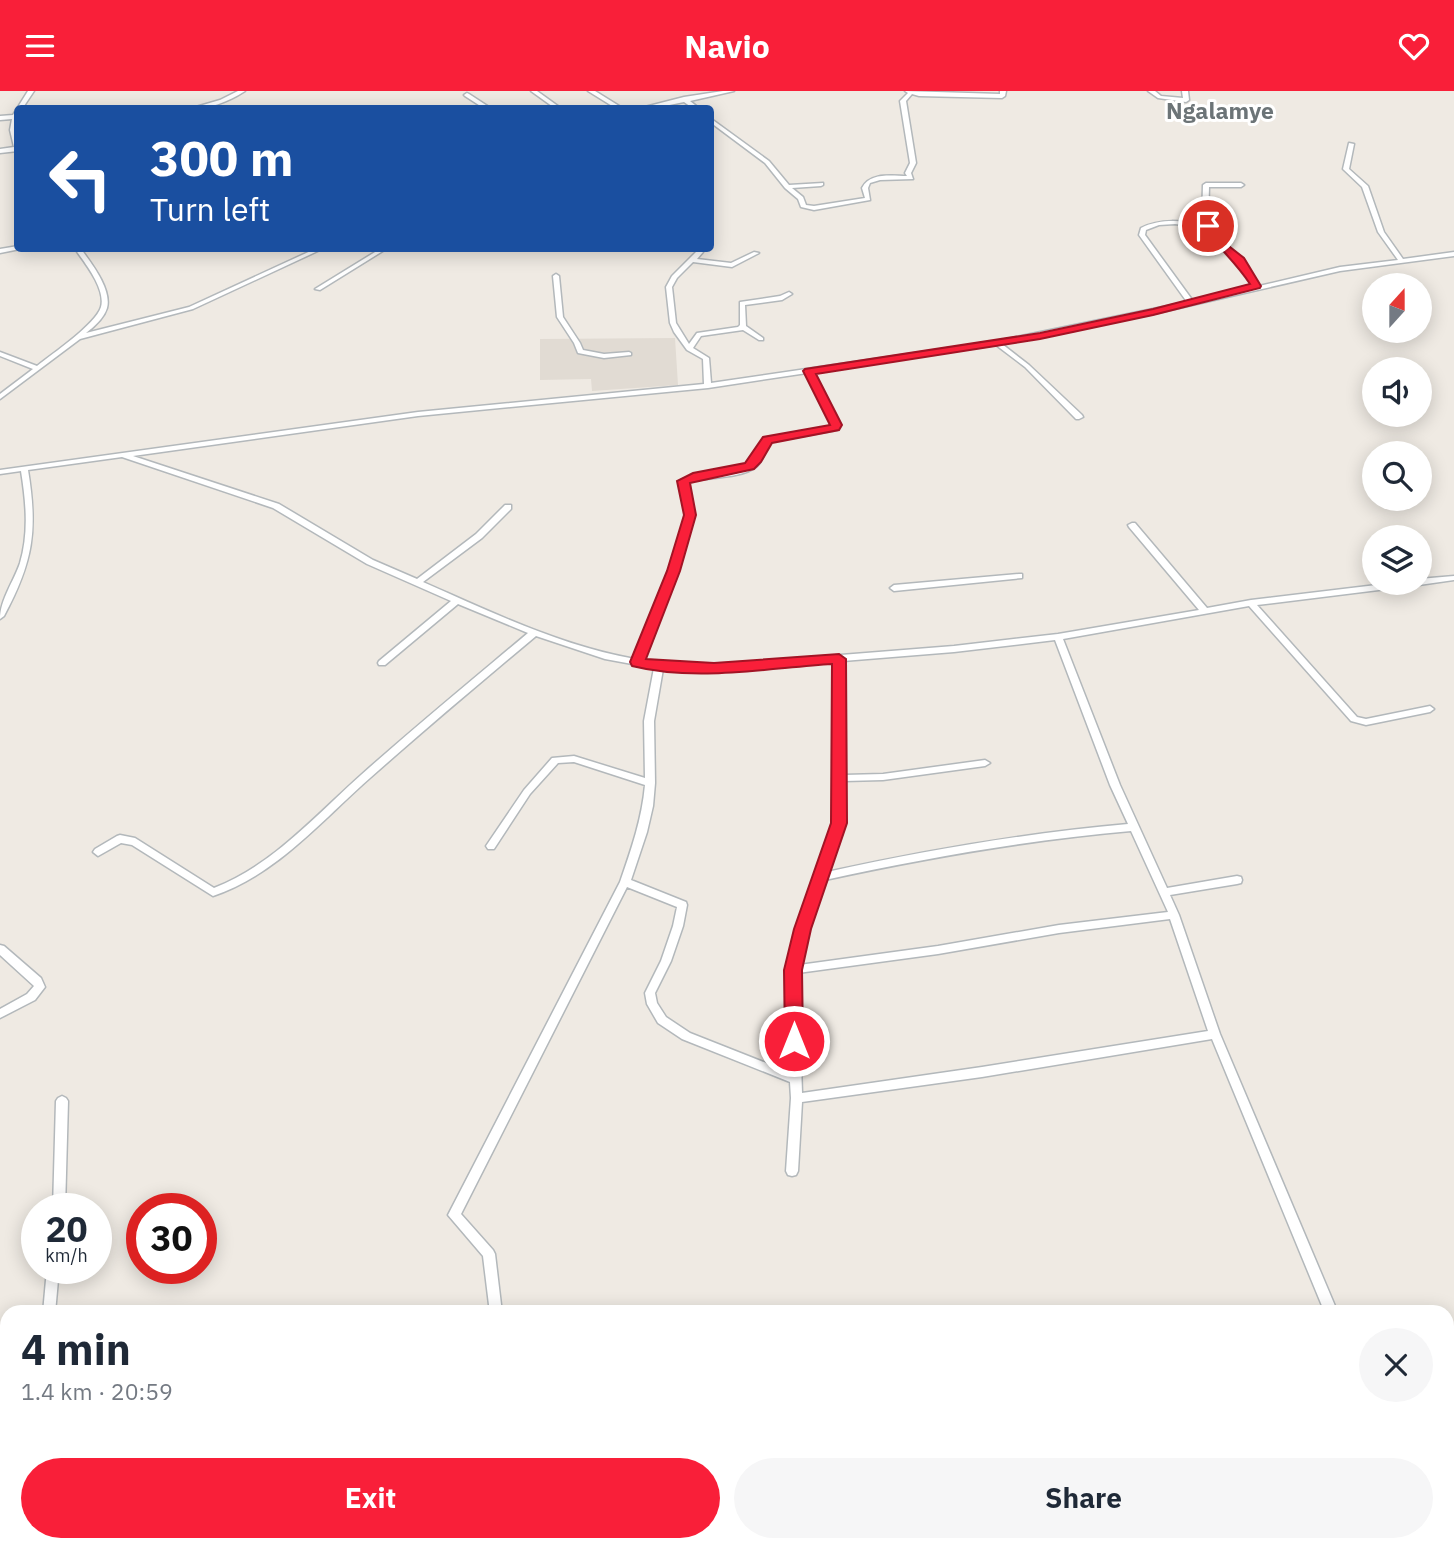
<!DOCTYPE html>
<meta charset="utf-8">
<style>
body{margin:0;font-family:"IBM Plex Sans",sans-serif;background:#f6f6f7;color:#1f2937;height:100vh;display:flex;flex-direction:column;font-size:26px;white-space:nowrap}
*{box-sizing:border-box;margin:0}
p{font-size:23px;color:#747a83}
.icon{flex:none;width:38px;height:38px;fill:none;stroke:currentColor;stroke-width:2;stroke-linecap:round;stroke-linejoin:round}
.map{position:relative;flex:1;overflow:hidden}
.side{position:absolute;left:0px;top:1214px;width:1454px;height:247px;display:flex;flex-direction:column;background:#fff;border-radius:21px 21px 0 0;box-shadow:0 4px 18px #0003}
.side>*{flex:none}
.hud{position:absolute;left:14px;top:14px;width:700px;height:147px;border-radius:7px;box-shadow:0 4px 18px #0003;background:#1a4fa0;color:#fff;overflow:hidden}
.needle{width:46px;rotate:21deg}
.tools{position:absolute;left:1362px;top:182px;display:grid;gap:14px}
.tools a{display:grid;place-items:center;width:70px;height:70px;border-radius:50%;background:#fff;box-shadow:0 4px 18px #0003;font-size:35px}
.speed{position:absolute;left:21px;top:1102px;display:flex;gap:14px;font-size:35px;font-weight:700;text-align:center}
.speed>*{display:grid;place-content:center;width:91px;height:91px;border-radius:50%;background:#fff;box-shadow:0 4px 18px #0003;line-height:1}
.speed small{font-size:18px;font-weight:400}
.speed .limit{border:10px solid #d22;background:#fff;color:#111}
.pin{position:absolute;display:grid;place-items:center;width:60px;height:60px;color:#fff;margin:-30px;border:4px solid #fff;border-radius:50%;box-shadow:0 2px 7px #0007}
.me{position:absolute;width:77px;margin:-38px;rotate:0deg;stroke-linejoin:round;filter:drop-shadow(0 0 5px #0008)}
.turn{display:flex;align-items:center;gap:24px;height:147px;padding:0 21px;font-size:32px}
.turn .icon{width:91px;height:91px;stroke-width:2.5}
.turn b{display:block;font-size:49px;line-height:60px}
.round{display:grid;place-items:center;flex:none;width:74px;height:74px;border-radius:37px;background:#f6f6f7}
.overview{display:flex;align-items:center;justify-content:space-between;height:119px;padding:0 21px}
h1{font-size:42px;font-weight:700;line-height:52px}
.button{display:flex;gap:14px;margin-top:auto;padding:14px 21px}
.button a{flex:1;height:80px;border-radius:42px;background:#f91f39;color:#fff;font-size:28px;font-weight:700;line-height:80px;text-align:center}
.button a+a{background:#f6f6f7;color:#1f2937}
header{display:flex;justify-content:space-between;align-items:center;height:91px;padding:0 21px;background:#f91f39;color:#fff;font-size:32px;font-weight:700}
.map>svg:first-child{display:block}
.education{fill:#e1dbd3}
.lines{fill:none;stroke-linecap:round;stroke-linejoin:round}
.street-casing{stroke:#b3b8bb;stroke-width:3}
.street{fill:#fff;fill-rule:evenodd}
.route{fill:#f91f39;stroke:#a21425;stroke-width:2}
.labels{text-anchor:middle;stroke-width:6;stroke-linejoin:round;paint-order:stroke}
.far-quarter-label{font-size:23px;font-weight:bold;fill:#6c7477;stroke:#fff}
</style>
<header><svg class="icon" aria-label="menu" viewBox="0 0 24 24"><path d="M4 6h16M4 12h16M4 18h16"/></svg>Navio<svg class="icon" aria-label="heart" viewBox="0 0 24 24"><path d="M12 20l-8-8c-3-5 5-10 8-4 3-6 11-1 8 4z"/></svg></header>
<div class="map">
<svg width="1454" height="1460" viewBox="0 0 1454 1460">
<rect width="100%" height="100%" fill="#efeae3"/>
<path class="education" d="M675,247L678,294L592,300L591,288L540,289V248Z"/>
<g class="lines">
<defs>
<path id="street" d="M28,0H34L22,18H18L15,39L18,60L0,62V58L14,56L10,39L12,28L0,29V25L13,24Z
M238,0H245C228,11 209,18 189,18L220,9Z
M531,0H537L562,18H556Z
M588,0H595L624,18H617Z
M723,0H734L690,10L700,18H694L684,11L650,18H637L684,6Z
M905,0L1000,3V0H1006L1005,5L1002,7L919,5L912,3L906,10L916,72L911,82L913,88L880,89L870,92L868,97L870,109L814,119L801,116L798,108L785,97L765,72L710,31V27L769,70L789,94L823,92V94L821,95L792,97L803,106L806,114L814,115L865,107L862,97C870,81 892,85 907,85L905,82L910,72L900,10L908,2Z
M1148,0H1155L1161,5L1183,7L1182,0H1188L1189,9L1186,11L1158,7Z
M467,2L469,3L492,18H485L465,5L464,4Z
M1349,52L1354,53L1349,78L1368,95L1384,141L1403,168L1454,161V165L1340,180L1153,223L1002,253L1029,274L1082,324L1083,326L1079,328H1076L1025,276L996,254L813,281L840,334L837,339L770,351C765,358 764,369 757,375C742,388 706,386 687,391L694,424L677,480L643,569L659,572L714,574L954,555L1058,543L1199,519L1129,436L1128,434L1132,432H1135L1207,517L1251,509L1393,492H1415L1411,495L1257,514L1357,626L1366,628L1430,615L1434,618L1430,621L1366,634L1351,630L1249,515L1063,548L1120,694L1167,797L1237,785L1241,786L1242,789L1241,792L1237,793L1170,804L1179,824L1220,943L1338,1222H1325L1212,948L982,986L802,1011L798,1080L796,1084L792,1085L788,1084L786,1080L791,1007L790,991L682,948L658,932L647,913L645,902L661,870L673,835L677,816L627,796L461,1123L493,1159L495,1163L502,1222H490L483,1165L448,1124L620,791C631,759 642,728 645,694L574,671L558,672L530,703L494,758H488L486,755L524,699L552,667L574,665L645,687L644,630L654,577L605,568L536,545C480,592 424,639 370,687C321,730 276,784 213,805L132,754L121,752L98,765L93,761L95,758L117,745L120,744L135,747L214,797C273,774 315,725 361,684C416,635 472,589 528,542L458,513L385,574H379L378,572L379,570L451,510L367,473L273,417L122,366L28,379C38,440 33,471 4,525L0,528C0,509 14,490 20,472C29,442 26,411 21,380L0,383V379L418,321L704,293L703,268L687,259L674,241L670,232L666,196L672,185L696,161L692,158H699L703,161L697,168L731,172L754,161L759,162L732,176L693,171L677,187L672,196L676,232L689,253L697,242L738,236L740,234V211L780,205L789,201L792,203L782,209L745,214L746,235L763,247V249H759L743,239L701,245L693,257L709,267L711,292L997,250L1187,211L1139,144L1141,137C1161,127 1182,130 1204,133L1202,129L1203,94L1206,92H1241L1244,94L1241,96H1209L1208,129L1211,135L1223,153L1242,168L1259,195L1340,176L1398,169L1378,141L1362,96L1343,78ZM1175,133L1206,137L1219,155L1238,170L1253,196L1193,210L1145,144L1146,139L1159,134ZM807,282L832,334V335L765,347C760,355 758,366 751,372C734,386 699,379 679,390L686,424L669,480L635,568C561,555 491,521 423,491L482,447L511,418V414H505L476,443L417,488L373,469L279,413L133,365L418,325L708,297ZM1055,549L1110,694L1128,733C1027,742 927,759 827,781L844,732V690L883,689L985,675L990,672L985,669L883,683L844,684L843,570L954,561ZM835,570L834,732L798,838L788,879L789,981L690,942L666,926L657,912L655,902L671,870L683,835L687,814L686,811L631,789L647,741L653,715L655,692L654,630L663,578L714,580ZM1131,740L1168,821L1059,834L938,855L799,874L808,838L825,789C926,767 1028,749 1131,740ZM1170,828L1208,940L982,976L802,1002L798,882L938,863L1059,842Z
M18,155V158H20L0,162V158Z
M75,158H81C91,172 112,198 107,217C104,227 94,236 86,242L189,216L315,158H322L193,218L80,248L0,308V303L33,278L0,265V261L37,275C52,263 96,233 101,216C106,198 85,172 75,158Z
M380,158H386L320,199L315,198Z
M556,183L559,185L563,226L580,252L583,259L604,263L629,261L631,262V264L604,267L578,262L574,252L557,226L553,185Z
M1019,483H1022V487L894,500L890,497L894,494Z
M1454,485V489L1419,494L1415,492H1419V488Z
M0,854L4,855L41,887L45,896L35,909L0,927V918L27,903L34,895L0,864Z
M62,1005L66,1007L68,1010L65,1118H53L56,1010L58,1007Z
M47,1178H59L55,1222H43Z
M33,1454H47L46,1460H32Z
M269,1454H283L282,1460H268Z
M374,1454H417L415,1459L412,1460H370Z
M523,1454H537V1460H523Z
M1424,1454H1439L1441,1460H1427Z"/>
</defs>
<use href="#street" class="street-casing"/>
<use href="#street" class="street"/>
</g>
<path class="route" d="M1205,133H1212L1225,152L1244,167L1261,195L1260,197L1153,224L1040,248L816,283L842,334L839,339L772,352L761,371L754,378L690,392L696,424L680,480L646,568L714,572L839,563L846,568L847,732L811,838L802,879L803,950L800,955L794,957L788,955L785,950L784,879L794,838L831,732L832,573C768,577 696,591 632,575L630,571L667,480L684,424L677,390L693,382L745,372L763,346L830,334L803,280L805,278L1040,242L1153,218L1250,193C1236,171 1218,157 1203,135Z"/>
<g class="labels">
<g class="far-quarter-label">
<text x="1220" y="28">Ngalamye</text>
</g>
</g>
</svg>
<div class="tools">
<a><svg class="needle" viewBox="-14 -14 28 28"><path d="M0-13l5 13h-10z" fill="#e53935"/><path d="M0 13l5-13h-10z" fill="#747a83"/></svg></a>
<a><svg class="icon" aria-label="sound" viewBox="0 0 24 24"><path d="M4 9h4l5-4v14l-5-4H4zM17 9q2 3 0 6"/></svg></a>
<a><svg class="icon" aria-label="search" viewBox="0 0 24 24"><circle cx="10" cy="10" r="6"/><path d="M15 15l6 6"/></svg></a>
<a><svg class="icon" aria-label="layers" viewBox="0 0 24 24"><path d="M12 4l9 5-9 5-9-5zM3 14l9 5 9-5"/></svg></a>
</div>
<div class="speed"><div>20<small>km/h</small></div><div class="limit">30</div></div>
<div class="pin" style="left:1208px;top:135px;background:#d93025"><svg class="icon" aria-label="arrive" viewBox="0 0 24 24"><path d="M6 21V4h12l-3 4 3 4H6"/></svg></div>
<svg class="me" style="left:794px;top:950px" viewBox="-20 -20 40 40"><circle r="17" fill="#f91f39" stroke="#fff" stroke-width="3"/><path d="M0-11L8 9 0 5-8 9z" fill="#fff"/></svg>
<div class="hud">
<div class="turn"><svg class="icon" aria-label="left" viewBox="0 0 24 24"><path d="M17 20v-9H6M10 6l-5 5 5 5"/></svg><div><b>300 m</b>Turn left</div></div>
</div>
<section class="side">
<div class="overview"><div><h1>4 min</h1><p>1.4 km · 20:59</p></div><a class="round"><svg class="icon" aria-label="close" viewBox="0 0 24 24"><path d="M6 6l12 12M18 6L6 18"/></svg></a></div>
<div class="button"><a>Exit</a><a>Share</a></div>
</section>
</div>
